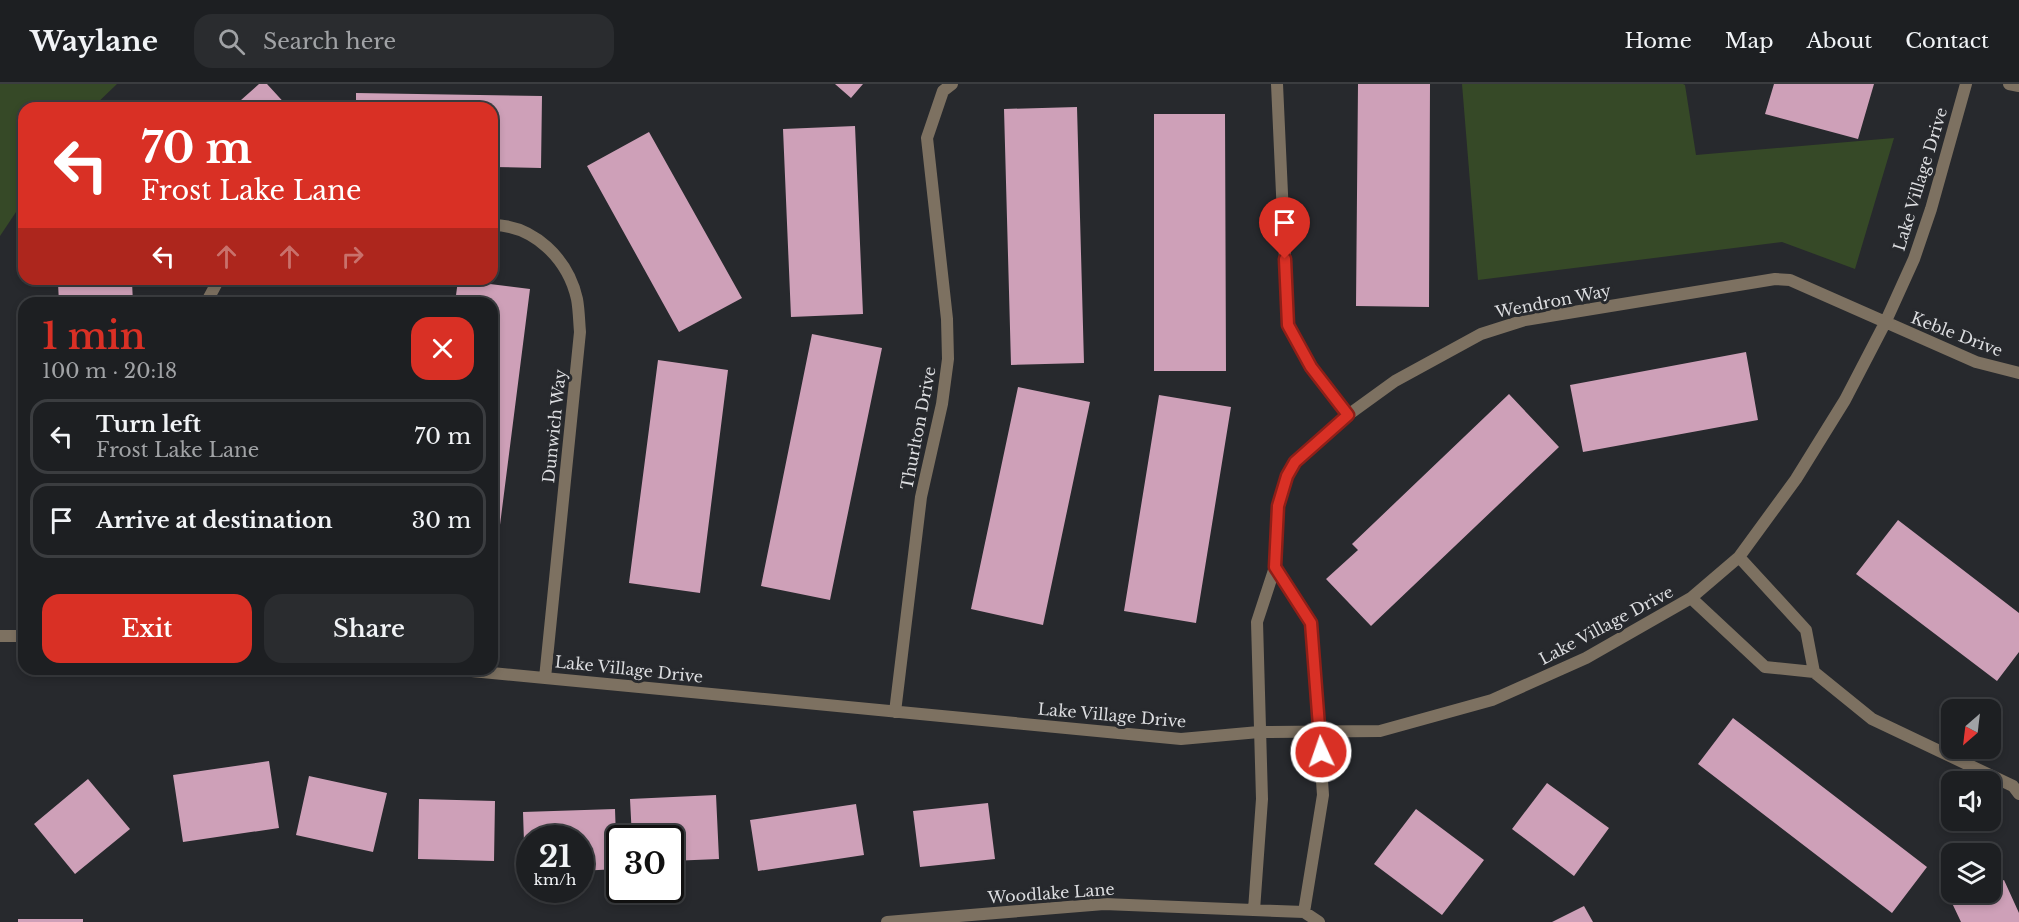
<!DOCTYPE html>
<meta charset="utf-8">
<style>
body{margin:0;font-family:"Libre Baskerville",serif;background:#2a2c2f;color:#f1f3f6;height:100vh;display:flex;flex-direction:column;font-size:22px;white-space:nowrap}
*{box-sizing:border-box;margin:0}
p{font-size:20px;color:#a0a2a5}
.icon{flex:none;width:33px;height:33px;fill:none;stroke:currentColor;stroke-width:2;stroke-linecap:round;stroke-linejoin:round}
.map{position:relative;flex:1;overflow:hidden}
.panel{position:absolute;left:18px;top:213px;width:480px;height:378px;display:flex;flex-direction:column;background:#1d1f22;border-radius:18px;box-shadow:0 3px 9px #0003,0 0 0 2px #3b3d40}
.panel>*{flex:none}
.banner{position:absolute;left:18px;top:18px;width:480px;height:183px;border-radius:18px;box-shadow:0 3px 9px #0003,0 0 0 2px #3b3d40;background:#d93025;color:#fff;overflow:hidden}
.needle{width:39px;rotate:208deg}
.fabs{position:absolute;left:1941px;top:615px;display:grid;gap:12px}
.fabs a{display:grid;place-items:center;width:60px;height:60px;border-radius:12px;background:#1d1f22;box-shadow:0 3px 9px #0003,0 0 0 2px #3b3d40;font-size:30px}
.speed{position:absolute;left:516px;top:741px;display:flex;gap:12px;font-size:30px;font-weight:700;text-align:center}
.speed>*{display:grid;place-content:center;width:78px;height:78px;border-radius:50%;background:#1d1f22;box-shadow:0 3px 9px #0003,0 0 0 2px #3b3d40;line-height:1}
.speed small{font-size:15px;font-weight:400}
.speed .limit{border:3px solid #111;border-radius:9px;background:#fff;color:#111}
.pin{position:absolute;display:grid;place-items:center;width:51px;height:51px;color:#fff;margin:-62px -26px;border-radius:50% 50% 50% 0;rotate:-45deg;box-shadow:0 0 6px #0007}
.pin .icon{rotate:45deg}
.me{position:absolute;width:66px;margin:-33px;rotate:357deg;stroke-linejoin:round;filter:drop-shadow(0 0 4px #0008)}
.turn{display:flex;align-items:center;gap:21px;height:126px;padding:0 24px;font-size:27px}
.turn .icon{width:78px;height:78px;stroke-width:2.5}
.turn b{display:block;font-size:42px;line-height:51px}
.lanes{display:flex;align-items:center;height:57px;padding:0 24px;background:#0003;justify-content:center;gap:30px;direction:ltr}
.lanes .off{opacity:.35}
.round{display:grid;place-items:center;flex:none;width:63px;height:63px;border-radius:18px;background:#2a2c2f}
.head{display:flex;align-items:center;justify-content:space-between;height:102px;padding:0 24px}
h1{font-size:36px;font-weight:600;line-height:45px;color:#d93025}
.button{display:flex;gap:12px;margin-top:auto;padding:12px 24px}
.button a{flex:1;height:69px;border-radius:18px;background:#d93025;color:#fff;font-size:24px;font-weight:600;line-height:69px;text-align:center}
.button a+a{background:#2a2c2f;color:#f1f3f6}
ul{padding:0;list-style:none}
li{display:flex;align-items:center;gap:18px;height:75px;margin:0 12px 9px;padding:0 12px;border:3px solid #3b3d40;border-radius:18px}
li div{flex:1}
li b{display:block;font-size:22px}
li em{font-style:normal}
header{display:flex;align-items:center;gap:36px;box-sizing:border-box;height:84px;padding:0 30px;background:#1d1f22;border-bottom:2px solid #3b3d40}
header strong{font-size:28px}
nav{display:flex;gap:33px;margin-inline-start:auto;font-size:21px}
.search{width:420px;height:54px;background:#2a2c2f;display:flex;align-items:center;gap:15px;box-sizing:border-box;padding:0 21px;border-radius:18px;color:#a0a2a5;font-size:22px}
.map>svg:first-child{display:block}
.green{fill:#364927}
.building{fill:#cea0b8}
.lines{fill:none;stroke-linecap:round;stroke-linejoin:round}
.minor{stroke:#7d7161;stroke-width:12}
.route-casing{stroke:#8d1f18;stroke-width:15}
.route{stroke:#d93025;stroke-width:10}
.labels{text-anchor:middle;stroke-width:6;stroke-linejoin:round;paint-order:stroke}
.street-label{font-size:16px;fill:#dcdde0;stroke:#27292d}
</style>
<header>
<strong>Waylane</strong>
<div class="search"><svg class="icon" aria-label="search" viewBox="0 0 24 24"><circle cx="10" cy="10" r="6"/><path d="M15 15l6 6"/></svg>Search here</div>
<nav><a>Home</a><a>Map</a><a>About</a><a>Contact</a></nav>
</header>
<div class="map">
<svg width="2019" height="838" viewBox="0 0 2019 838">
<rect width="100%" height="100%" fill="#27292d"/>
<path class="green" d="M0,0H117L92,24H24V116L0,152Z
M1462,0H1683L1685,1L1696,71L1894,54L1855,185L1782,158L1478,196Z"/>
<path class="building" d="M259,0H267L289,24H232Z
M835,0H863L851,14Z
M1358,0H1430L1429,223L1356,222Z
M1774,0H1874L1858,55L1765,30Z
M356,9L542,12L541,84L492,83V24H356Z
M1077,23L1084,279L1011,281L1004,25Z
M1154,30H1225L1226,287H1154Z
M855,42L863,230L791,233L783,45Z
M649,48L742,214L679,248L587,82Z
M458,196L530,205L493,496L492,219H455Z
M132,198L133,219H59L58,199Z
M812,250L882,264L830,516L761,502Z
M1746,268L1758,336L1583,368L1570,301Z
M658,276L728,286L700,509L629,499Z
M1018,303L1090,318L1043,541L971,525Z
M1509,310L1559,363L1371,542L1326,495L1358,466L1352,460Z
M1159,311L1231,323L1196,539L1124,527Z
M1898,436L2019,529V568L1997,597L1856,490Z
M1733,634L1927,783L1892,829L1698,680Z
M269,677L279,744L183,758L173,691Z
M309,692L387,709L373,768L296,751Z
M88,695L130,745L75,790L34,740Z
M1547,699L1609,744L1574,792L1512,745Z
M716,711L719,775L670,777V754H632L630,715Z
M419,715L495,717L494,777L418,775Z
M988,719L995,775L920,783L913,727Z
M856,720L864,771L758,787L750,736Z
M615,725L617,785L580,787V754H530V788L525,789L523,728Z
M1416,725L1484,776L1442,831L1374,780Z
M2004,796L2019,829V838H1961L1952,819L1975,808H1990V802Z
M1584,822L1593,838H1552Z
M18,835H83V838H18Z"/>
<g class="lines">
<path class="minor" d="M1277,0L1288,241L1311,283L1348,331
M2009,0L2019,2
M492,141C534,141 568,175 577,215C579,226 579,237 580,248L545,594
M206,219L219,195
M1739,473L1806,546L1814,588
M1275,483L1311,539L1323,711L1304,828
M1691,514L1765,583L1814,588L1872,635L2013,702L2019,710
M0,552H24
M451,585L1181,655L1259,648L1380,647L1492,616L1586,574L1691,514L1739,473L1796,395L1845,316L1885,239L1914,175L1931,125L1966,0
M895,628L921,413L942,320L948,275L947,235L927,54L943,7L952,0
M1254,826L1262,715L1257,538L1275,483L1278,422L1287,392L1295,378L1348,331L1395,297L1481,250L1525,236L1775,195L1790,196L1976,278L2019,289
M887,838L1104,820L1304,828L1319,838"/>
</g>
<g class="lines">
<defs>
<path id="route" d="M1285,175L1288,241L1311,283L1348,331L1295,378L1287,392L1278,422L1275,483L1311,539L1321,668"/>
</defs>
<use href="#route" class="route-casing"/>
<use href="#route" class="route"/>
</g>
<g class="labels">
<g class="street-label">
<text transform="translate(1920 95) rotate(-73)" y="6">Lake Village Drive</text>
<text transform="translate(1553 217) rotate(-11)" y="6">Wendron Way</text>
<text transform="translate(1957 250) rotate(21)" y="6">Keble Drive</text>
<text transform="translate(554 342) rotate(-84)" y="6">Dunwich Way</text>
<text transform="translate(918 344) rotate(-79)" y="6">Thurlton Drive</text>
<text transform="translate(1606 541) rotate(-28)" y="6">Lake Village Drive</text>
<text transform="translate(629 585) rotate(6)" y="6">Lake Village Drive</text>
<text transform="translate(1112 631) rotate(5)" y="6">Lake Village Drive</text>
<text transform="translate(1051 809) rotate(-4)" y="6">Woodlake Lane</text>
</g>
</g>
</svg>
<div class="fabs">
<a><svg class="needle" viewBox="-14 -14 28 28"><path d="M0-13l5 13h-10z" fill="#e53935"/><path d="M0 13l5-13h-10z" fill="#a0a2a5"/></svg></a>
<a><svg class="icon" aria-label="sound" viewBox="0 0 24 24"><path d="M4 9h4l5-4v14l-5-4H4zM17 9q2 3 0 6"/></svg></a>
<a><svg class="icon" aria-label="layers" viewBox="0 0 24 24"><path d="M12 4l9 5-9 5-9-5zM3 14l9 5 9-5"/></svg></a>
</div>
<div class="speed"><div>21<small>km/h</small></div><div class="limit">30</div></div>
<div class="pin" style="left:1285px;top:175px;background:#d93025"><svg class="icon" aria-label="arrive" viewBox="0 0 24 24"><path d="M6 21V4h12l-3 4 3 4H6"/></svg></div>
<svg class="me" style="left:1321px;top:668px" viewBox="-20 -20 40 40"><circle r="17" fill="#d93025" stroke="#fff" stroke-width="3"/><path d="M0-11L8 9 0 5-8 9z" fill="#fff"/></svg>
<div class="banner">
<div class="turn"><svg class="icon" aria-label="left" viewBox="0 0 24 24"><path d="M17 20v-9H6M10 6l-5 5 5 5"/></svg><div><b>70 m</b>Frost Lake Lane</div></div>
<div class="lanes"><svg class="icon" aria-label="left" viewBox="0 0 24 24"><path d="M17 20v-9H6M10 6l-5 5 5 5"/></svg><svg class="icon off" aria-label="ahead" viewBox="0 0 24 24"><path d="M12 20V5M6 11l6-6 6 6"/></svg><svg class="icon off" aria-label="ahead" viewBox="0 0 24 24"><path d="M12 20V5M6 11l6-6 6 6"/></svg><svg class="icon off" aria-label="right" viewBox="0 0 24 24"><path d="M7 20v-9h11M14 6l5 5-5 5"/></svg></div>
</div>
<section class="panel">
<div class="head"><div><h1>1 min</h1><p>100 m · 20:18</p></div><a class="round" style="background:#d93025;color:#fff"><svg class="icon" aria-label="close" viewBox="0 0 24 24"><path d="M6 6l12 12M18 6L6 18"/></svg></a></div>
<ul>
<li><svg class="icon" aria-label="left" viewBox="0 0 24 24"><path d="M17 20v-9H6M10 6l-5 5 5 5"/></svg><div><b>Turn left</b><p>Frost Lake Lane</p></div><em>70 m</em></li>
<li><svg class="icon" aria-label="arrive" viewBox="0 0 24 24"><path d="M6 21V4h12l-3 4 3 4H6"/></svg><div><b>Arrive at destination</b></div><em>30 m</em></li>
</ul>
<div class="button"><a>Exit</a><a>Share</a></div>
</section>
</div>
